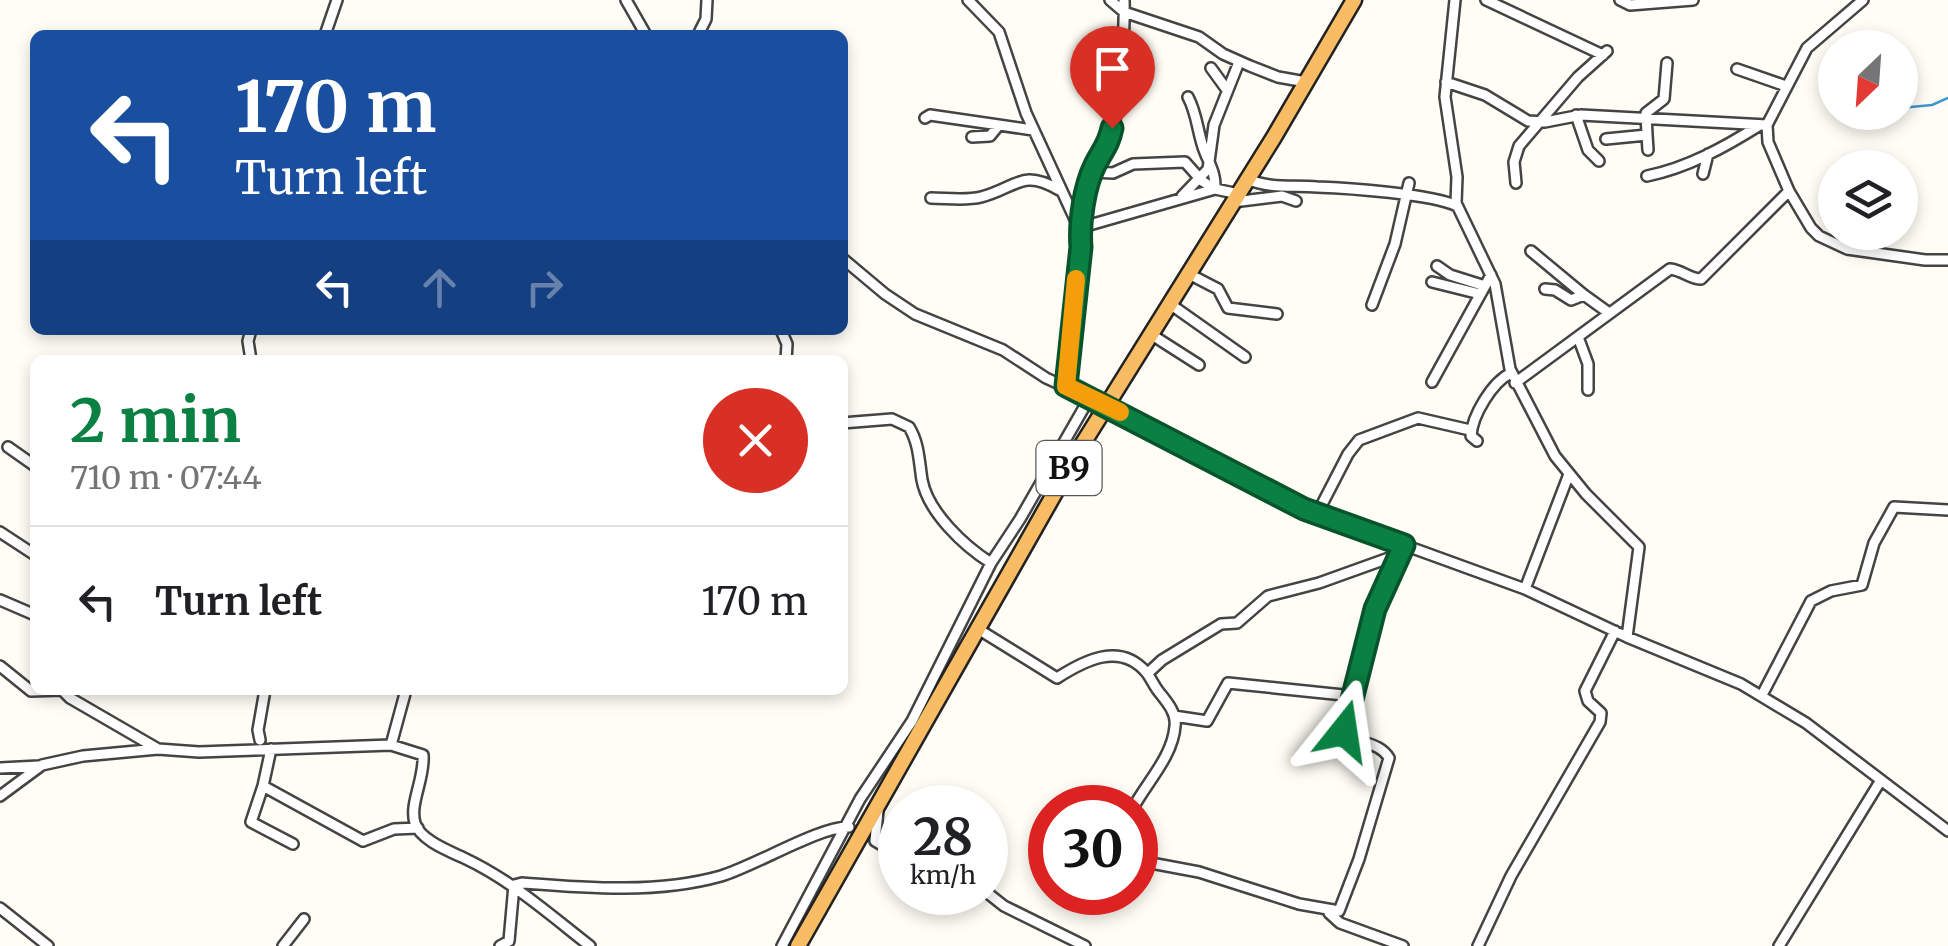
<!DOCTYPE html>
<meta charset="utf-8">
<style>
body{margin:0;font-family:Merriweather,serif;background:#f6f6f6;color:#202124;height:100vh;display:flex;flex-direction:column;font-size:38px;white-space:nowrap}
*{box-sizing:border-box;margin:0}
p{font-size:32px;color:#757577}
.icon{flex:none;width:55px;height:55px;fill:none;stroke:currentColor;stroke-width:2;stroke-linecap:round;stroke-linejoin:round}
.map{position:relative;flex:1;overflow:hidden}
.side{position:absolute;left:30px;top:355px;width:818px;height:340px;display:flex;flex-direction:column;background:#fff;border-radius:15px;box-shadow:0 5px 15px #0003}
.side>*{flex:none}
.top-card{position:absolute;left:30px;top:30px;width:818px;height:305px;border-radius:15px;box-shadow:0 5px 15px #0003;background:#1a4fa0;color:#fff;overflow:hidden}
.needle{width:65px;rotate:205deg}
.buttons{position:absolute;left:1818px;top:30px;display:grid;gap:20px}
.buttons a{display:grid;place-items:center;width:100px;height:100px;border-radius:50%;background:#fff;box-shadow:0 5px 15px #0003;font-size:50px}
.speed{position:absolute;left:878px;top:785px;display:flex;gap:20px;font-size:50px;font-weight:700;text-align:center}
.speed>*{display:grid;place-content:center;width:130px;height:130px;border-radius:50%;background:#fff;box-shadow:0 5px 15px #0003;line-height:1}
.speed small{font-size:25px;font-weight:400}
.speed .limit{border:15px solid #d22;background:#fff;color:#111}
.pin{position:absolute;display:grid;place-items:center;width:85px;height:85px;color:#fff;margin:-102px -42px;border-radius:50% 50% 50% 0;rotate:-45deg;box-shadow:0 0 10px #0007}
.pin .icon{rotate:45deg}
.me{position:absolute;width:110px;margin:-55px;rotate:15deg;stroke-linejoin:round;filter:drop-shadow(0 0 8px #0008)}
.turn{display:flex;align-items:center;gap:35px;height:210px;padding:0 40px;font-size:45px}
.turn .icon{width:130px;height:130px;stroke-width:2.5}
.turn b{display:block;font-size:70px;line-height:85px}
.lanes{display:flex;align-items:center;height:95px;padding:0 40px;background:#0003;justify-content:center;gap:50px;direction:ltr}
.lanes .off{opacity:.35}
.round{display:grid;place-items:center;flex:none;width:105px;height:105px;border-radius:52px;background:#f6f6f6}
.summary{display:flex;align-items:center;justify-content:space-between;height:170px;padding:0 40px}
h1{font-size:60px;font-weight:700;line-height:75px;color:#0b8043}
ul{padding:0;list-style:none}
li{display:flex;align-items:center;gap:30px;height:150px;padding:0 40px;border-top:2px solid #e0e0e0}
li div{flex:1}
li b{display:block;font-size:38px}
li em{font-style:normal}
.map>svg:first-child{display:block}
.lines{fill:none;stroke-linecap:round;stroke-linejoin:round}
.stream{stroke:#3f96cf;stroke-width:2.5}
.minor-casing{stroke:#444;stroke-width:14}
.trunk-casing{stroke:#222;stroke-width:19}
.minor{stroke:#fff;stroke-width:9}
.trunk{stroke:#f7bc64;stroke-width:14}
.route-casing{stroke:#07532c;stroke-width:25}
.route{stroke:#0b8043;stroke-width:18}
.slow{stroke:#f59e0b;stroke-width:18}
.labels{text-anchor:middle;stroke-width:10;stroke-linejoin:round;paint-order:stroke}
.shield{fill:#fff;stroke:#585858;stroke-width:2.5}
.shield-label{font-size:32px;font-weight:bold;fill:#111}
</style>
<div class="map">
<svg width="1948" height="946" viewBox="0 0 1948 946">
<rect width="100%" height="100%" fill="#fffdf5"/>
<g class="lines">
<path class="stream" d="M1900,108L1932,105L1948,98
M1873,122L1889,112"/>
<defs>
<path id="minor" d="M626,0L646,35
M968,0L999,32L1026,113L1079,228L1215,189L1239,194
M1110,0L1124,12L1199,37L1223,54L1250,66L1278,77L1306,82
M1455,0L1445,97L1457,177L1456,203L1495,284L1510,369L1555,456L1586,494L1639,547L1627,637
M1486,0L1603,55
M1620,0L1630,5L1693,0
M1863,0L1807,48L1767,125L1768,142L1789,191L1811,228L1819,236L1847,249L1925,260H1948
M325,35L337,0
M698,35L706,19L707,0
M1211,68L1227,90
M1737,69L1786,86
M1446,82L1485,95L1528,121L1545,122L1581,115L1767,125
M1188,97C1197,114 1197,129 1203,147C1208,162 1216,172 1215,189
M1576,115L1588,150L1599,161
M925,118L930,115L1033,130
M1647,135L1648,150
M972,137L990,136L999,125
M1606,139L1647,135L1646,113L1664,99L1667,63
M1093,172L1113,173L1133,164L1185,162L1202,181L1215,189
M1703,174L1708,154
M1647,176C1687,168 1725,147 1760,125
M1247,179C1271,189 1292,185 1317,187C1348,188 1432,194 1457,206
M1516,183L1514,162L1519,146L1578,77L1607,51
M1182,196L1208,169L1214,125L1239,62
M931,198C946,198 966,201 981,197C1016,188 1022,168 1059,190
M1233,202L1282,196L1296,201
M1531,251L1584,295
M842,258L885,294L915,314L1003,350L1046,378L1107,406L1305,509L1525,589L1627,637L1741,684L1806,723L1948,831
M1437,266L1450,275L1485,286
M1187,273L1218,289L1228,308L1277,314
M1432,282L1480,294
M1545,289L1555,290L1571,300L1584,295L1609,313
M1170,304L1245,357
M1372,305L1395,244L1409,183
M781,330L787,344L786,360
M1152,335L1199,365
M1578,337L1588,364V390
M251,360L248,341L251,330
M1432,382L1491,275
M1515,383L1670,269C1682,270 1690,279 1701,279L1789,191
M1066,386L1081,247C1079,223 1085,184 1097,162C1100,158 1105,155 1107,150C1119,127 1125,28 1124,0
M842,423L892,419L909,427C919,443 919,461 922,480C928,512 964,546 991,563
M1477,441L1471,436C1472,416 1492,382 1511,373
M8,447L35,466
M1317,514L1348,454L1359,440L1418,418L1470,430
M0,532L35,555
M1525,589L1569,474
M0,600L35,615
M978,629L1057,678C1085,660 1120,642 1146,672C1151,678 1154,686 1159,692C1166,701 1177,713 1175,726C1173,756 1147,782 1133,808
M0,666L31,691L62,690L70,698L158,749
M1148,673L1162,660L1221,624L1237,623L1268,596L1319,583L1397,555
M1762,695L1811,601L1831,591L1862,585L1874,543L1894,507L1948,510
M1174,716L1207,721L1228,683L1353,696
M260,740L258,730L265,690
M391,745L406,690
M271,749L263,786L251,822L293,844
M0,768L39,766
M263,786L363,841L394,829L418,828
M0,796L42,765L83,756L158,749L199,752L391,745L423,755C425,778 409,804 415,823C420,840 449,851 464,858C511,880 549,914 590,946
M878,811L875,841L900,856
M1135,860L1199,872L1299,904L1339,911L1359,859L1389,758C1380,742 1359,744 1345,734V726L1375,609L1404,545
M514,885L522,883C587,888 657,894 721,876C755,866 820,826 849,827
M985,891L1004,906L1085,946
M0,908L48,946
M1329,913L1340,923L1403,946
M283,946L304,919
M500,946L509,941L514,885
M782,946L860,799L912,721L991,563L1020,519L1090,397
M1478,946L1511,876L1600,722L1601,713L1588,701L1585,691L1615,631
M1779,946L1881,780"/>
<path id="trunk" d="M798,946L1082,445L1274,137L1354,0"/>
</defs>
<use href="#minor" class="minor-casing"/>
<use href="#trunk" class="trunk-casing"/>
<use href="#minor" class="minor"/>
<use href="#trunk" class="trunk"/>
</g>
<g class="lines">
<defs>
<path id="route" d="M1112,128C1109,144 1102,151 1095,165C1084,187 1079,223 1081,247L1066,386L1304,509L1404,545L1375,609L1344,731"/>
</defs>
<use href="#route" class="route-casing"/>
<use href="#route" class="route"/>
<path class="slow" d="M1076,279L1066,386L1120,412"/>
</g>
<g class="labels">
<rect class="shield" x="1036.5" y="441" width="65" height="54" rx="8"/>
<g class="shield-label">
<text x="1069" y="479">B9</text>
</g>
</g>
</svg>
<div class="buttons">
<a><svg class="needle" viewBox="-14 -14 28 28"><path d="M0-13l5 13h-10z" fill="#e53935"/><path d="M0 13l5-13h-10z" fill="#757577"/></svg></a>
<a><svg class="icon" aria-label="layers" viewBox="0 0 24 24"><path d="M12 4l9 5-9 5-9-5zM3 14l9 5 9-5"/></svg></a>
</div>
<div class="speed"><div>28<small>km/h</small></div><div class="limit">30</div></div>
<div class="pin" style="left:1112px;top:128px;background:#d93025"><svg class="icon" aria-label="arrive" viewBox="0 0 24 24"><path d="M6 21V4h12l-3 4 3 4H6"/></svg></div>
<svg class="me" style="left:1344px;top:731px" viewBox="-20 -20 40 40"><path d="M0-17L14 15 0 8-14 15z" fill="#0b8043" stroke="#fff" stroke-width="4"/></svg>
<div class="top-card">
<div class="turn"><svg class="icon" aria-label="left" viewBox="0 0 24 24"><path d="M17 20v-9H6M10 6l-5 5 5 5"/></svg><div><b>170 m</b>Turn left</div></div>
<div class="lanes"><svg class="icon" aria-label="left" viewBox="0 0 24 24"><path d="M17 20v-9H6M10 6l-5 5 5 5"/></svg><svg class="icon off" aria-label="ahead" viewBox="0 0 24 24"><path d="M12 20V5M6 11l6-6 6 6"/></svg><svg class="icon off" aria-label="right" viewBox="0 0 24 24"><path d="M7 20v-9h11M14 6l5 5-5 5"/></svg></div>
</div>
<section class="side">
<div class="summary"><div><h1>2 min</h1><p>710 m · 07:44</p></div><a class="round" style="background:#d93025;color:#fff"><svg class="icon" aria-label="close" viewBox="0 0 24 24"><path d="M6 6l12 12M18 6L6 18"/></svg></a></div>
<ul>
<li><svg class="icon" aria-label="left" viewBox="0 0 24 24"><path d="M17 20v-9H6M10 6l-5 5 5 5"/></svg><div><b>Turn left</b></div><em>170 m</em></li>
</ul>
</section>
</div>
